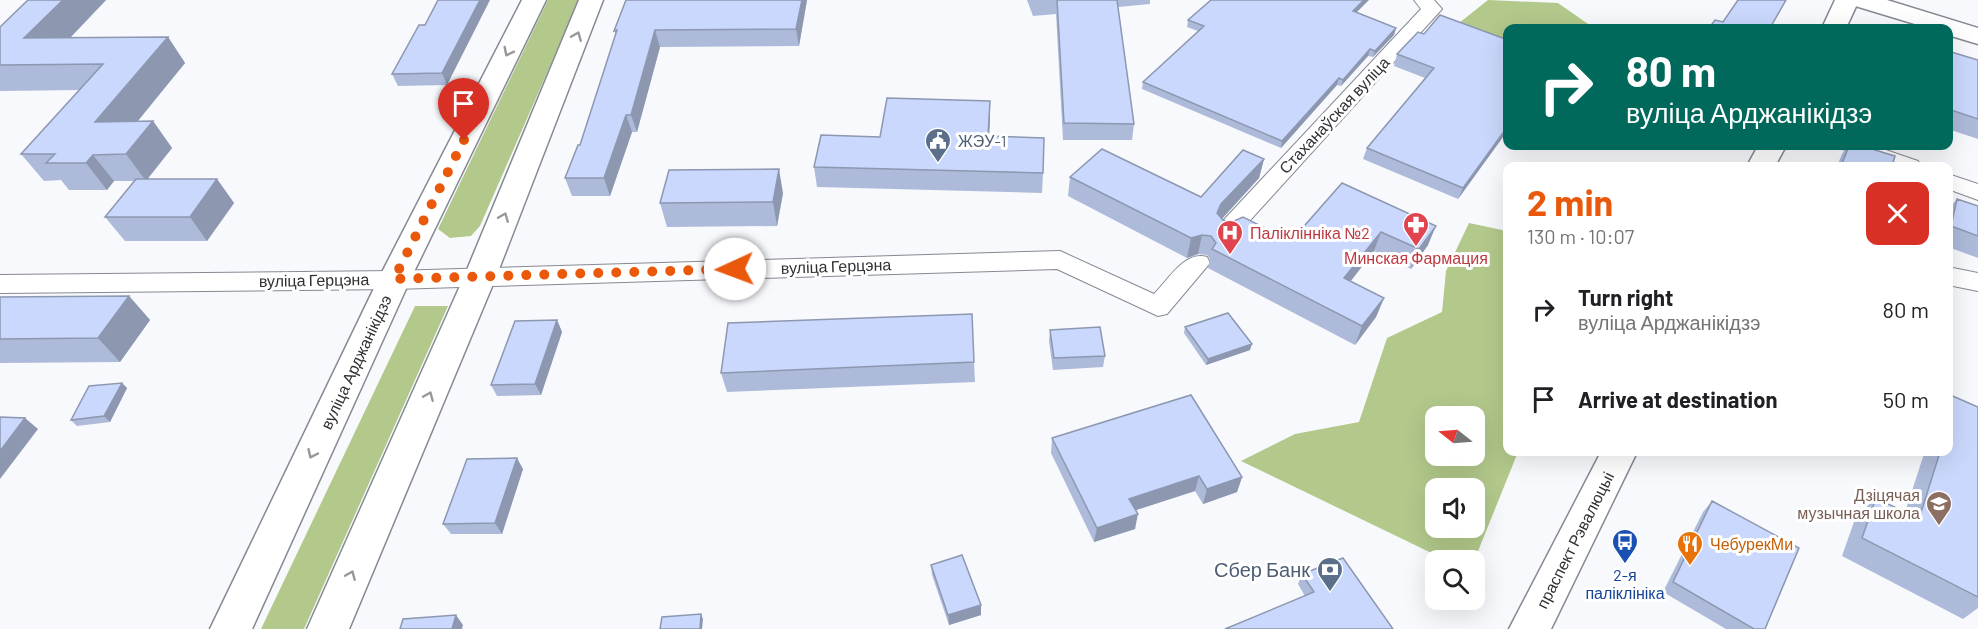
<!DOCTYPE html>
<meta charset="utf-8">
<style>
body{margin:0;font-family:Barlow,sans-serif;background:#f2f2f2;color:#202124;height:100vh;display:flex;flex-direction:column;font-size:22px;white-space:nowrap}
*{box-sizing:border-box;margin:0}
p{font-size:20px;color:#757577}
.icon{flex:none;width:33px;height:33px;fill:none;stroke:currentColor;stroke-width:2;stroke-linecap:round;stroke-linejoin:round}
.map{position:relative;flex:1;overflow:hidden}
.side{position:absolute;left:1503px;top:162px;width:450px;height:294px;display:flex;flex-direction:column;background:#fff;border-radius:12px;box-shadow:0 6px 24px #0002}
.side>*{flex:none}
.guide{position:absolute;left:1503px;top:24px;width:450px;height:126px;border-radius:12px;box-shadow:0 6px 24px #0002;background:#00695c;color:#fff;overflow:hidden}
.needle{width:39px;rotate:287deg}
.controls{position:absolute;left:1425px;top:406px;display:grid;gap:12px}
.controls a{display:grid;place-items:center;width:60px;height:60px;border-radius:12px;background:#fff;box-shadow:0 6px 24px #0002;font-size:30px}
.pin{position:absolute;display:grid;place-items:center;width:51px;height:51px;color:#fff;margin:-62px -26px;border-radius:50% 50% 50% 0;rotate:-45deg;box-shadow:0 0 6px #0007}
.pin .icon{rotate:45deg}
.me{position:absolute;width:66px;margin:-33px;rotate:268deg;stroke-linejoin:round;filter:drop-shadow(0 0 4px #0008)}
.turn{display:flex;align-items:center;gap:21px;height:126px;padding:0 24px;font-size:27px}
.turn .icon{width:78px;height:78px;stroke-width:2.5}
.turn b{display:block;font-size:42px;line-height:51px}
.round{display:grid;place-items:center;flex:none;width:63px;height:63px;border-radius:12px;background:#f2f2f2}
.headline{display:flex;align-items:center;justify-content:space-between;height:102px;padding:0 24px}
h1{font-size:36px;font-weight:700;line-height:45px;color:#ea580c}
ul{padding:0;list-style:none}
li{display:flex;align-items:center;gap:18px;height:90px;padding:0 24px}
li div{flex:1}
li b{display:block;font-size:22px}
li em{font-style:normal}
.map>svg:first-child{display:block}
.forest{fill:#b3c98b;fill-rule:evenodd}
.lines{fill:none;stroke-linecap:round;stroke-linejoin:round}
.minor-casing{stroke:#858992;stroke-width:2}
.secondary-casing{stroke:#858992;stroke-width:3}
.primary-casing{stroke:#858992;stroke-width:3}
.minor{fill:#fff;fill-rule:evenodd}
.secondary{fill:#fff;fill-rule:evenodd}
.primary{fill:#fff;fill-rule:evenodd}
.wall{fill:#adbad9}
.shaded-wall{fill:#8d97b0}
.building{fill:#c9d8fc;stroke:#8d97b0;stroke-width:1.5}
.oneway{stroke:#98989a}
.route{stroke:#ea580c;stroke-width:10;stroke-dasharray:0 18}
.labels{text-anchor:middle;stroke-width:6;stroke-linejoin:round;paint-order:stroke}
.street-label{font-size:16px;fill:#303135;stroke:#fff}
.service-label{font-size:16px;fill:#4e5e75;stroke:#fff;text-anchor:start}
.health-label{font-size:16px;fill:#be3a42;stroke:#fff;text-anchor:start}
.education-label{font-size:16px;fill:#785e54;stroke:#fff;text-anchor:end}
.food-label{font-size:16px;fill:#c56008;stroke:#fff;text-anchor:start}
.transit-label{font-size:16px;fill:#164399;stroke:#fff}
.near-service-label{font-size:20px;fill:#4e5e75;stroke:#fff;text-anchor:end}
</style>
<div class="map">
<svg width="1978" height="629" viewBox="0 0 1978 629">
<rect width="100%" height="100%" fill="#f8f9fd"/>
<path class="forest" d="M548,0H579L480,226L471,236L450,238L438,229Z
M1488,0L1558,3L1591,26L1588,28H1508L1507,46L1454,27Z
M1469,223L1507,231L1508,452H1518L1474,561H1448L1241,461L1295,434L1359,422L1387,338L1442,312L1446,271ZM1436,417H1474V456H1436ZM1436,489H1474V528H1436Z
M415,306H448L304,629H261Z"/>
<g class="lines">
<defs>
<path id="minor" d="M1414,0H1434L1442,9L1235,237L1227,239L1219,237L1215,231L1219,225L1421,9Z
M1842,146H1874L1918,161L1921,166H1889L1845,151Z
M1948,174L1978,184V200L1948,189Z
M1060,251L1154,294C1168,280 1185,250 1207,257L1210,263L1167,314L1158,316L1057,269L394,289L0,293V275L394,271Z
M1948,267L1978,273V291L1948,285Z"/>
<path id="secondary" d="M522,0H546L410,280L252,629H210L378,280Z
M579,0H603L496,277L349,629H307L464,277Z
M1849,0H1887L1978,28V44L1948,35V28H1928L1852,5Z"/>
<path id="primary" d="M1835,0H1859L1846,28H1822Z
M1758,146H1786L1775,166H1747Z
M1601,452H1637L1551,629H1509Z"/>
</defs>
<use href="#minor" class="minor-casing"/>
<use href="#secondary" class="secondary-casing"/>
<use href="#primary" class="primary-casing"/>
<use href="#minor" class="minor"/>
<use href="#secondary" class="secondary"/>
<use href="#primary" class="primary"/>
</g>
<path class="wall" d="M28,0H106L70,38L168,37L185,63L137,121H153L172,148L147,179H217L234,203L207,241H125L105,217L135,181H114L107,190H69L61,180L44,181L21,154L79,90L0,91V27Z
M626,0H807L799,46L660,47L637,132H632L610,196H572L565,178L580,145L616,35L614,31Z
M1027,0H1150V4L1118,7L1134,124L1132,140H1063L1056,14L1033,16Z
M1357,12L1396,28L1394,35L1373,57L1368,56L1341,86L1337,85L1281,148L1142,89L1143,82L1198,31L1187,27L1188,20Z
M425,25L447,85L398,86L392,74Z
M1424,34L1508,130L1458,199L1363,159L1367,148L1425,78L1394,66L1397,54Z
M1948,51L1978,60V139L1948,129Z
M990,101L989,136L1043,173L1042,193L817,187L814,167L880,137Z
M1848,146H1862L1892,166H1837L1842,154Z
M1880,146H1896L1892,150Z
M1264,159L1259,178L1222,219L1223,220L1291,241L1342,183L1428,245L1411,269L1374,251L1351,281L1384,298L1376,317L1355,345L1208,268L1210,259L1207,255L1198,254L1187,258L1068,196L1070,177L1201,197Z
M783,193L777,226L667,227L660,203Z
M1957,199L1978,206V258L1948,247V209Z
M129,296L150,320L120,362L0,363V297Z
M557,320L562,332L541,395L497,396L491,385Z
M1185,327L1250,350L1206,365L1184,333Z
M1050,330L1105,356L1103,367L1053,370L1049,341Z
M974,362L975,382L727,392L721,373Z
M122,383L127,388L110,422L77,426L71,420Z
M1978,407V608L1963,619L1842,556L1856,516L1876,498L1905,512L1924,454L1919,452H1948Z
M1052,438L1242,477L1237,492L1203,504L1195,491L1136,510L1135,529L1094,542L1051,453Z
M523,469L502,534H451L443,524Z
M1712,501L1765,629H1726L1663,592L1703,512Z
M931,565L981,615L949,625L932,575Z
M1302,574L1393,629L1305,596L1298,584Z"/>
<path class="shaded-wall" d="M63,0H106L45,64L24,38Z
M480,0H490L447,85L442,73Z
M802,0H807L799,46L796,29Z
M1364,0H1369L1351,18L1353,11Z
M1396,28L1394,35L1373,57L1375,51Z
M655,30L660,47L637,132L631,115Z
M168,37L185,63L116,148L95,122Z
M1370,49L1368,56L1341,86L1343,80Z
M1339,78L1337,85L1281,148L1282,141Z
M990,101V120L988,156V136Z
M626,115L632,132L610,196L604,178Z
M153,121L172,148L146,181L126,154Z
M1508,126V130L1458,199L1463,188Z
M93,155L114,181L107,190L86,163Z
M1264,159L1259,178L1217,224V213L1221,204Z
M779,169L783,193L777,226L773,202Z
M217,179L234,203L207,241L190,217Z
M1436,226L1428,245L1411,269L1419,249Z
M1381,232L1374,251L1338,297L1344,278Z
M1202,235L1198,254L1187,258L1191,238Z
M129,296L150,320L120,362L98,338Z
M1384,298L1376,317L1355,345L1362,326Z
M557,320L562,332L541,395L535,384Z
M1252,344L1250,350L1206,365L1208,359Z
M122,383L127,388L110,422L104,416Z
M25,418L38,429L0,479V451Z
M517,458L523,469L502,534L495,523Z
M1199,476L1195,491L1127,513L1129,499Z
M1242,477L1237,492L1203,504L1207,489Z
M1138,514L1135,529L1094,542L1097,528Z
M981,605V615L949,625L948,615Z
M701,614L703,619L702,629H700Z
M456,615L463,625L462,629H452Z"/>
<path class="building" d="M28,0H63L24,38L168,37L95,122L153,121L126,154L93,155L86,163H46L55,154H21L103,64L0,65V27Z
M438,0H480L442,73L392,74L419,25H425Z
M626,0H802L796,29L655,30L631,115H626L604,178H565L578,145H580L617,30L614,31Z
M1057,0H1117L1134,124L1064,123Z
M1211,0H1364L1353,11L1396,28L1375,51L1370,49L1343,80L1339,78L1282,141L1143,82L1204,26L1188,20Z
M1738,0H1786L1770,28H1709L1715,20L1723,22Z
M1440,15L1508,40V126L1463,188L1367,148L1434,68L1397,54L1418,32L1424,34Z
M1948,51L1978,60V119L1948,109Z
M887,98L990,101L988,136L1044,138L1043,173L814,167L821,135L880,137Z
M1849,146H1862L1895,156L1892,166H1841Z
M1102,149L1201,197L1243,150L1264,159L1221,204L1217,213L1223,220L1232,222L1243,217L1291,241L1342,183L1436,226L1419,249L1381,232L1344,278L1384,298L1362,326L1212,249L1216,243L1211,236L1202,235L1191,238L1070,177Z
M779,169L773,202L660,203L669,170Z
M136,179H217L190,217H105Z
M1957,199L1978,206V236L1951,226Z
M129,296L98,338L0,339V297Z
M1228,313L1252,344L1208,359L1185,327Z
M972,314L974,362L721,373L728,323Z
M557,320L535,384L491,385L515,321Z
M1100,327L1105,356L1054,358L1050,330Z
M122,383L104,416L71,420L89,386Z
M1948,394L1978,407V597L1862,538L1876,498L1919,519L1940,452H1948Z
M1191,395L1242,477L1207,489L1199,476L1129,499L1138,514L1097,528L1052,438Z
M0,417L25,418L0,451Z
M517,458L495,523L443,524L467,459Z
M1712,501L1799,548L1765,629H1754L1673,582Z
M962,555L981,605L948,615L931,565Z
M1343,558L1393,629H1225L1314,592L1302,574Z
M701,614L700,629H660L662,617Z
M456,615L452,629H400L403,619Z"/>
<defs><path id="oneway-chevron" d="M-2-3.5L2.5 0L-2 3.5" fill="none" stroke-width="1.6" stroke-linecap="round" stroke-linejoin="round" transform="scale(1.5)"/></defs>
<g class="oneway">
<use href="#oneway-chevron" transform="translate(577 36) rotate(-68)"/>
<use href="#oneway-chevron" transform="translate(508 52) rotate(117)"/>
<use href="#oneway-chevron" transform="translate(504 217) rotate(-68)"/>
<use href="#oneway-chevron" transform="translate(429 396) rotate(-67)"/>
<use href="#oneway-chevron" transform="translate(312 454) rotate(115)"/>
<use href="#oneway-chevron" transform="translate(351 575) rotate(-67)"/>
</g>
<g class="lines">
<path class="route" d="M464,140L394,279L735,269"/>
</g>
<defs>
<symbol id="civic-pin" viewBox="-11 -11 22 30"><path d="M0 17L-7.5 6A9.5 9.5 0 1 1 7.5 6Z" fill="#5c6f8a" stroke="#fff"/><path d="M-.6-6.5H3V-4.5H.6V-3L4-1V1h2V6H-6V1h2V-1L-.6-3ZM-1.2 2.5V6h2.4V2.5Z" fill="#fff"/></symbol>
<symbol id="pharmacy-pin" viewBox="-11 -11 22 30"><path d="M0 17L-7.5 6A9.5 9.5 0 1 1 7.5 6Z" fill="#e0444e" stroke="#fff"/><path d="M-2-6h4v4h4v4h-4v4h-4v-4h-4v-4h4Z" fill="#fff"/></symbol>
<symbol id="hospital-pin" viewBox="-11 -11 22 30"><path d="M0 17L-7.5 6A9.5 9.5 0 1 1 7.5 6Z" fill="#e0444e" stroke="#fff"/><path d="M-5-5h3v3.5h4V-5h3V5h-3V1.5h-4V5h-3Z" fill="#fff"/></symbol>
<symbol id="school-pin" viewBox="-11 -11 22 30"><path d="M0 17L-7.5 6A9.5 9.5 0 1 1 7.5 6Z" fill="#8d6e63" stroke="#fff"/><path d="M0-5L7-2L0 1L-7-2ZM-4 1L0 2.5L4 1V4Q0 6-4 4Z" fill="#fff"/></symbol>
<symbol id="bus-pin" viewBox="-11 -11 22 30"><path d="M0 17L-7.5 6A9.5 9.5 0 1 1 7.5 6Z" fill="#1a4fb4" stroke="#fff"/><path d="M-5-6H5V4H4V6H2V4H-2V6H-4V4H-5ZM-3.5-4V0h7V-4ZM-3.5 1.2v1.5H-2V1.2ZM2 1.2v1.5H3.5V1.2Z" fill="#fff"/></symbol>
<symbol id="restaurant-pin" viewBox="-11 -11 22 30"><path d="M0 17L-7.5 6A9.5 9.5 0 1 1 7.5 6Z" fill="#e8710a" stroke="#fff"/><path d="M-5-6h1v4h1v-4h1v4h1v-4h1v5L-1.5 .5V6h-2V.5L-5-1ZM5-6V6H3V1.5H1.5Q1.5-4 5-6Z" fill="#fff"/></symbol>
<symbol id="bank-pin" viewBox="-11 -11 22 30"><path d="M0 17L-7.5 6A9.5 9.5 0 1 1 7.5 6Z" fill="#5c6f8a" stroke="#fff"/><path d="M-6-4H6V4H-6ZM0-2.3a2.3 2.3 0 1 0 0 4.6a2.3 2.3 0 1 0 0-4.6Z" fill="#fff"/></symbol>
</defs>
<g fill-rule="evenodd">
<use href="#civic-pin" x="923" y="126" width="30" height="40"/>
<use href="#pharmacy-pin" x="1401" y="210" width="30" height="40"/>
<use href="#hospital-pin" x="1215" y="218" width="30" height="40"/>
<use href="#school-pin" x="1924" y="489" width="30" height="40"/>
<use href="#bus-pin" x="1610" y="527" width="30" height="40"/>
<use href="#restaurant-pin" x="1675" y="529" width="30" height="40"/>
<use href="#bank-pin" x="1315" y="555" width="30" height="40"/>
</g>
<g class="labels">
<g class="street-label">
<text transform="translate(1334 115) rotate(-47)" y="6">Стаханаўская вуліца</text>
<text transform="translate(836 266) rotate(-2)" y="6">вуліца Герцэна</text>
<text transform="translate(314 280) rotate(-1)" y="6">вуліца Герцэна</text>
<text transform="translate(356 362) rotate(-65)" y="6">вуліца Арджанікідзэ</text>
<text transform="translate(1575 540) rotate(-63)" y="6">праспект Рэвалюцыі</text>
</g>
<g class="service-label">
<text x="958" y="147">ЖЭУ-1</text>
</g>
<g class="health-label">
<text x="1250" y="239">Паліклінніка №2</text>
<text x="1416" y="264" text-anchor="middle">Минская Фармация</text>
</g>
<g class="education-label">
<text x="1920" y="501">Дзіцячая<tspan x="1920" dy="18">музычная школа</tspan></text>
</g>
<g class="food-label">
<text x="1710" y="550">ЧебурекМи</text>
</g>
<g class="transit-label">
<text x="1625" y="581">2-я<tspan x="1625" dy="18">паліклініка</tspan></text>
</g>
<g class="near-service-label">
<text x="1310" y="577">Сбер Банк</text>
</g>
</g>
</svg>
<div class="controls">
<a><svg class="needle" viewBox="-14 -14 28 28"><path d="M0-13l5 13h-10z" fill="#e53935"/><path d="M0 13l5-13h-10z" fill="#757577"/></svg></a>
<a><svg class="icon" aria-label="sound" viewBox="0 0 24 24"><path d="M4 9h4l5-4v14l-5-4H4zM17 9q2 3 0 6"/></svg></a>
<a><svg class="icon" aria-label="search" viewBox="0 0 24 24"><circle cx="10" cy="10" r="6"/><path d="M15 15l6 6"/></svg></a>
</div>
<div class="pin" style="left:464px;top:140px;background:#d93025"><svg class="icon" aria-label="arrive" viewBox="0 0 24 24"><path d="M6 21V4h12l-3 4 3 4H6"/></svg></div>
<svg class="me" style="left:735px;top:269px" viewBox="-20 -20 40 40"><circle r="19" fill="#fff"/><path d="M0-13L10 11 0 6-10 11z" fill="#ea580c"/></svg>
<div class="guide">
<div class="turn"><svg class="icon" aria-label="right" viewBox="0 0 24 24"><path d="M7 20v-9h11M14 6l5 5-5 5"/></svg><div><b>80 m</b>вуліца Арджанікідзэ</div></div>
</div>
<section class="side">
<div class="headline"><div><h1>2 min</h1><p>130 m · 10:07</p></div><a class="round" style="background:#d93025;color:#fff"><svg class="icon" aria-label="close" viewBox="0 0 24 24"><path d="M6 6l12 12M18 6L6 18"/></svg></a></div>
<ul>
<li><svg class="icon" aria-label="right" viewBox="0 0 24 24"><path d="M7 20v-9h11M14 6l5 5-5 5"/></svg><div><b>Turn right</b><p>вуліца Арджанікідзэ</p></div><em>80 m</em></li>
<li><svg class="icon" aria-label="arrive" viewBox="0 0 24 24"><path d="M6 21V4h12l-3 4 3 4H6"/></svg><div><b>Arrive at destination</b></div><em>50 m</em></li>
</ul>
</section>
</div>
